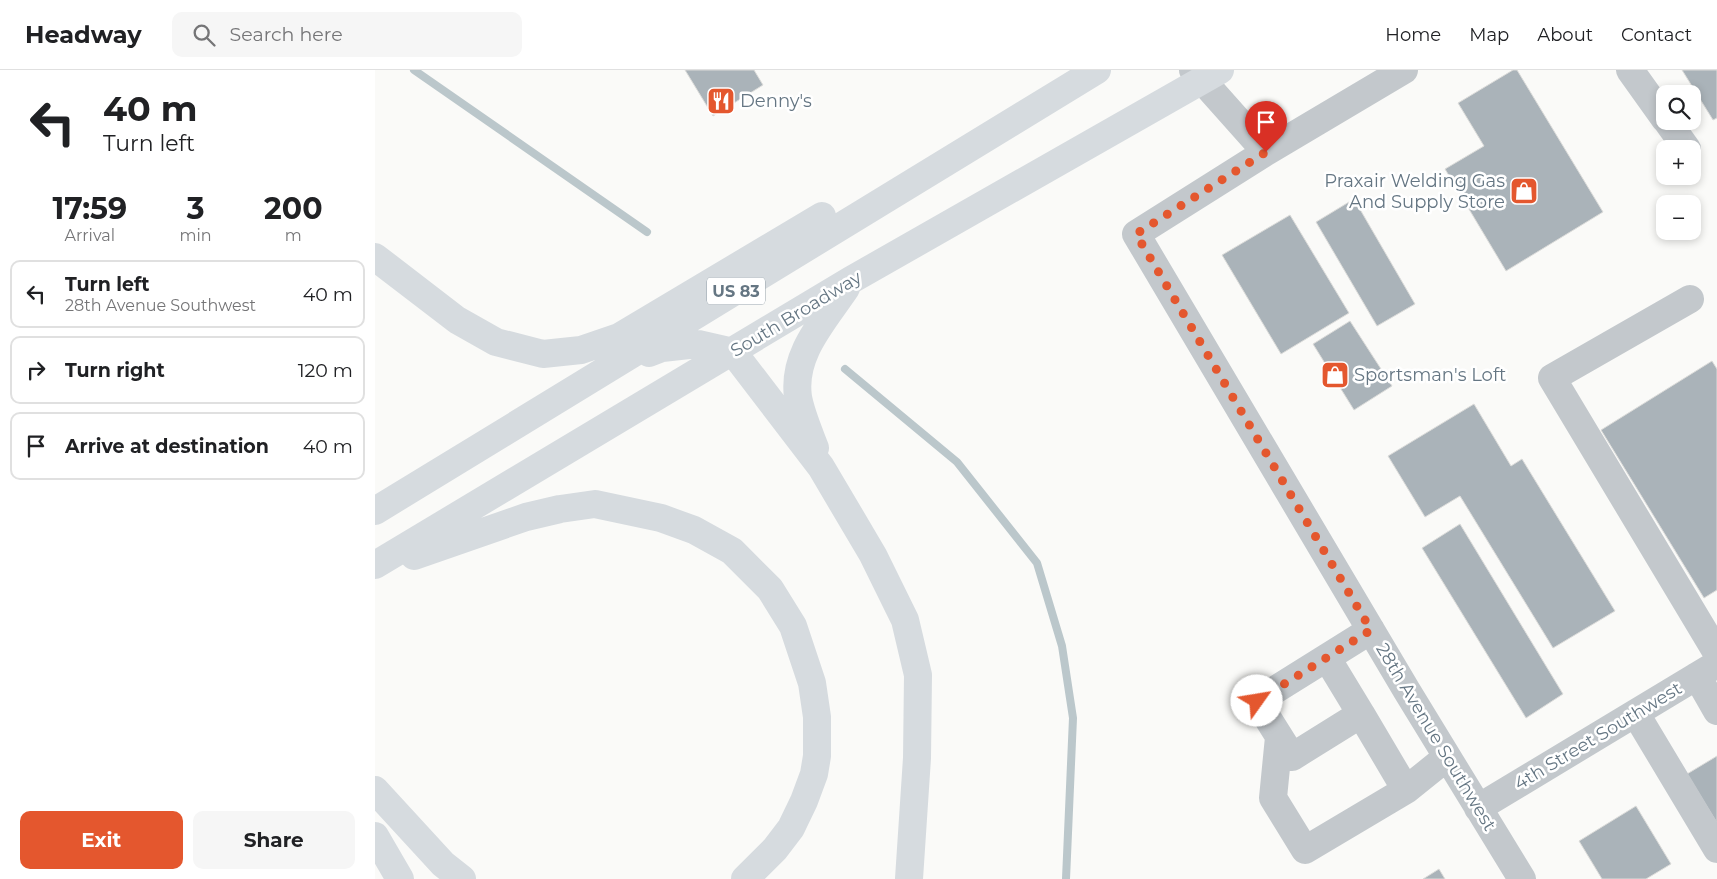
<!DOCTYPE html>
<meta charset="utf-8">
<style>
body{margin:0;font-family:Montserrat,sans-serif;background:#f6f6f6;color:#202124;height:100vh;display:flex;flex-direction:column;font-size:19px;white-space:nowrap}
*{box-sizing:border-box;margin:0}
p{font-size:16px;color:#757577}
.icon{flex:none;width:28px;height:28px;fill:none;stroke:currentColor;stroke-width:2;stroke-linecap:round;stroke-linejoin:round}
.map{position:relative;flex:1;overflow:hidden}
.details{display:flex;flex-direction:column;background:#fff;width:375px}
.details>*{flex:none}
.guide{background:#fff;color:#202124;overflow:hidden}
.controls{position:absolute;left:1281px;top:15px;display:grid;gap:10px}
.controls a{display:grid;place-items:center;width:45px;height:45px;border-radius:10px;background:#fff;box-shadow:0 2px 8px #0003;font-size:25px}
.pin{position:absolute;display:grid;place-items:center;width:42px;height:42px;color:#fff;margin:-51px -21px;border-radius:50% 50% 50% 0;rotate:-45deg;box-shadow:0 0 5px #0007}
.pin .icon{rotate:45deg}
.me{position:absolute;width:55px;margin:-28px;rotate:58deg;stroke-linejoin:round;filter:drop-shadow(0 0 4px #0008)}
.turn{display:flex;align-items:center;gap:18px;height:105px;padding:0 20px;font-size:22px}
.turn .icon{width:65px;height:65px;stroke-width:2.5}
.turn b{display:block;font-size:35px;line-height:42px}
.eta{display:flex;justify-content:space-evenly;align-items:center;height:85px;text-align:center}
.eta b{font-size:30px;font-weight:700;line-height:35px}
.button{display:flex;gap:10px;margin-top:auto;padding:10px 20px}
.button a{flex:1;height:58px;border-radius:10px;background:#e4572e;color:#fff;font-size:20px;font-weight:700;line-height:58px;text-align:center}
.button a+a{background:#f6f6f6;color:#202124}
ul{padding:0;list-style:none}
li{display:flex;align-items:center;gap:15px;height:68px;margin:0 10px 8px;padding:0 10px;border:2px solid #e0e0e0;border-radius:10px}
li div{flex:1}
li b{display:block;font-size:19px}
li em{font-style:normal}
header{display:flex;align-items:center;gap:30px;box-sizing:border-box;height:70px;padding:0 25px;background:#fff;border-bottom:1px solid #e0e0e0}
header strong{font-size:24px}
nav{display:flex;gap:28px;margin-inline-start:auto;font-size:18px}
.search{width:350px;height:45px;background:#f6f6f6;display:flex;align-items:center;gap:12px;box-sizing:border-box;padding:0 18px;border-radius:10px;color:#757577;font-size:19px}
main{display:flex;flex:1;min-height:0}
.map>svg:first-child{display:block}
.lines{fill:none;stroke-linecap:round;stroke-linejoin:round}
.stream{stroke:#bbc7cb;stroke-width:8}
.building{fill:#aab3b9;stroke:#dcdcda}
.minor{stroke:#c3c8cc;stroke-width:28}
.highway{stroke:#d6dbdf;stroke-width:28}
.route{stroke:#e4572e;stroke-width:9;stroke-dasharray:0 16.2}
.labels{text-anchor:middle;stroke-width:5;stroke-linejoin:round;paint-order:stroke}
.shield{fill:#fff;stroke:#939fa8;stroke-width:1}
.shield-label{font-size:16px;font-weight:bold;fill:#657683}
.poi-label{font-size:18px;fill:#657683;stroke:#fff;text-anchor:start}
.street-label{font-size:18px;fill:#657683;stroke:#fff}
</style>
<header>
<strong>Headway</strong>
<div class="search"><svg class="icon" aria-label="search" viewBox="0 0 24 24"><circle cx="10" cy="10" r="6"/><path d="M15 15l6 6"/></svg>Search here</div>
<nav><a>Home</a><a>Map</a><a>About</a><a>Contact</a></nav>
</header>
<main>
<section class="details">
<div class="guide">
<div class="turn"><svg class="icon" aria-label="left" viewBox="0 0 24 24"><path d="M17 20v-9H6M10 6l-5 5 5 5"/></svg><div><b>40 m</b>Turn left</div></div>
</div>
<div class="eta">
<div><b>17:59</b><p>Arrival</p></div>
<div><b>3</b><p>min</p></div>
<div><b>200</b><p>m</p></div>
</div>
<ul>
<li><svg class="icon" aria-label="left" viewBox="0 0 24 24"><path d="M17 20v-9H6M10 6l-5 5 5 5"/></svg><div><b>Turn left</b><p>28th Avenue Southwest</p></div><em>40 m</em></li>
<li><svg class="icon" aria-label="right" viewBox="0 0 24 24"><path d="M7 20v-9h11M14 6l5 5-5 5"/></svg><div><b>Turn right</b></div><em>120 m</em></li>
<li><svg class="icon" aria-label="arrive" viewBox="0 0 24 24"><path d="M6 21V4h12l-3 4 3 4H6"/></svg><div><b>Arrive at destination</b></div><em>40 m</em></li>
</ul>
<div class="button"><a>Exit</a><a>Share</a></div>
</section>
<div class="map">
<svg width="1342" height="809" viewBox="0 0 1342 809">
<rect width="100%" height="100%" fill="#fafaf8"/>
<g class="lines">
<path class="stream" d="M39,0L272,162
M470,299L582,392L662,493L687,576L698,648L691,809"/>
</g>
<path class="building" d="M310,0H379L388,15L338,46Z
M1138,0H1142L1228,142L1131,201L1070,99L1109,76L1083,33Z
M1307,0H1342V48L1338,50Z
M979,129L1040,234L1002,256L941,152Z
M915,145L974,243L906,284L847,185Z
M975,251L1017,316L979,340L938,274Z
M1337,291L1342,299V520L1329,528L1226,360Z
M1099,334L1136,396L1147,389L1240,541L1178,578L1085,426L1050,447L1013,386Z
M1085,454L1188,624L1151,648L1047,478Z
M1342,686V753L1312,704Z
M1261,736L1296,794L1271,809H1227L1204,771Z
M1064,799L1070,809H1048Z"/>
<g class="lines">
<path class="minor" d="M818,0L891,82
M1029,0L891,82L761,164L1032,621L1147,809
M1255,0L1290,49
M1292,51L1312,79
M1315,229L1177,308L1342,583
M952,588L986,644L917,687L882,631L996,560
M1322,606L1342,641
M986,644L1031,720
M1261,644L1342,779
M904,667L898,728L930,780L1031,720L1072,687
M1103,738L1342,594"/>
<path class="highway" d="M0,187L82,250L121,272L168,284L206,280L244,267L447,146
M274,283L287,278L323,274L358,282L446,397L498,485L530,550L543,605L542,688L534,809
M440,378C434,362 426,344 423,327C417,284 449,251 471,218
M0,441L722,0
M39,486L151,447L185,439L220,434L286,448L319,460L357,481L395,519L418,556L437,613L442,647V686L439,704L429,731L416,758L400,779L370,809
M0,495L476,210L845,0
M0,720L68,794L87,809
M0,766L25,809"/>
</g>
<g class="lines">
<path class="route" d="M882,631L996,560L761,164L891,82"/>
</g>
<defs>
<symbol id="restaurant-square" viewBox="-11 -11 22 22"><rect x="-9" y="-9" width="18" height="18" rx="4" fill="#e4572e" stroke="#fff"/><path d="M-5-6h1v4h1v-4h1v4h1v-4h1v5L-1.5 .5V6h-2V.5L-5-1ZM5-6V6H3V1.5H1.5Q1.5-4 5-6Z" fill="#fff"/></symbol>
<symbol id="shop-square" viewBox="-11 -11 22 22"><rect x="-9" y="-9" width="18" height="18" rx="4" fill="#e4572e" stroke="#fff"/><path d="M-5-2.5h2.3a2.7 3.5 0 0 1 5.4 0H5L5.5 6h-11ZM-1.5-2.5h3a1.5 2.3 0 0 0-3 0Z" fill="#fff"/></symbol>
</defs>
<g fill-rule="evenodd">
<use href="#restaurant-square" x="330" y="15" width="32" height="32"/>
<use href="#shop-square" x="1133" y="105" width="32" height="32"/>
<use href="#shop-square" x="944" y="289" width="32" height="32"/>
</g>
<g class="labels">
<rect class="shield" x="332" y="207.5" width="58" height="27" rx="4"/>
<g class="shield-label">
<text x="361" y="227">US 83</text>
</g>
<g class="poi-label">
<text x="365" y="37">Denny's</text>
<text x="1130" y="117" text-anchor="end">Praxair Welding Gas<tspan x="1130" dy="21">And Supply Store</tspan></text>
<text x="979" y="311">Sportsman's Loft</text>
</g>
<g class="street-label">
<text transform="translate(421 244) rotate(-31)" y="6">South Broadway</text>
<text transform="translate(1223 666) rotate(-31)" y="6">4th Street Southwest</text>
<text transform="translate(1061 667) rotate(59)" y="6">28th Avenue Southwest</text>
</g>
</g>
</svg>
<div class="controls">
<a><svg class="icon" aria-label="search" viewBox="0 0 24 24"><circle cx="10" cy="10" r="6"/><path d="M15 15l6 6"/></svg></a>
<a>+</a>
<a>−</a>
</div>
<div class="pin" style="left:891px;top:82px;background:#d93025"><svg class="icon" aria-label="arrive" viewBox="0 0 24 24"><path d="M6 21V4h12l-3 4 3 4H6"/></svg></div>
<svg class="me" style="left:882px;top:631px" viewBox="-20 -20 40 40"><circle r="19" fill="#fff"/><path d="M0-13L10 11 0 6-10 11z" fill="#e4572e"/></svg>
</div>
</main>
